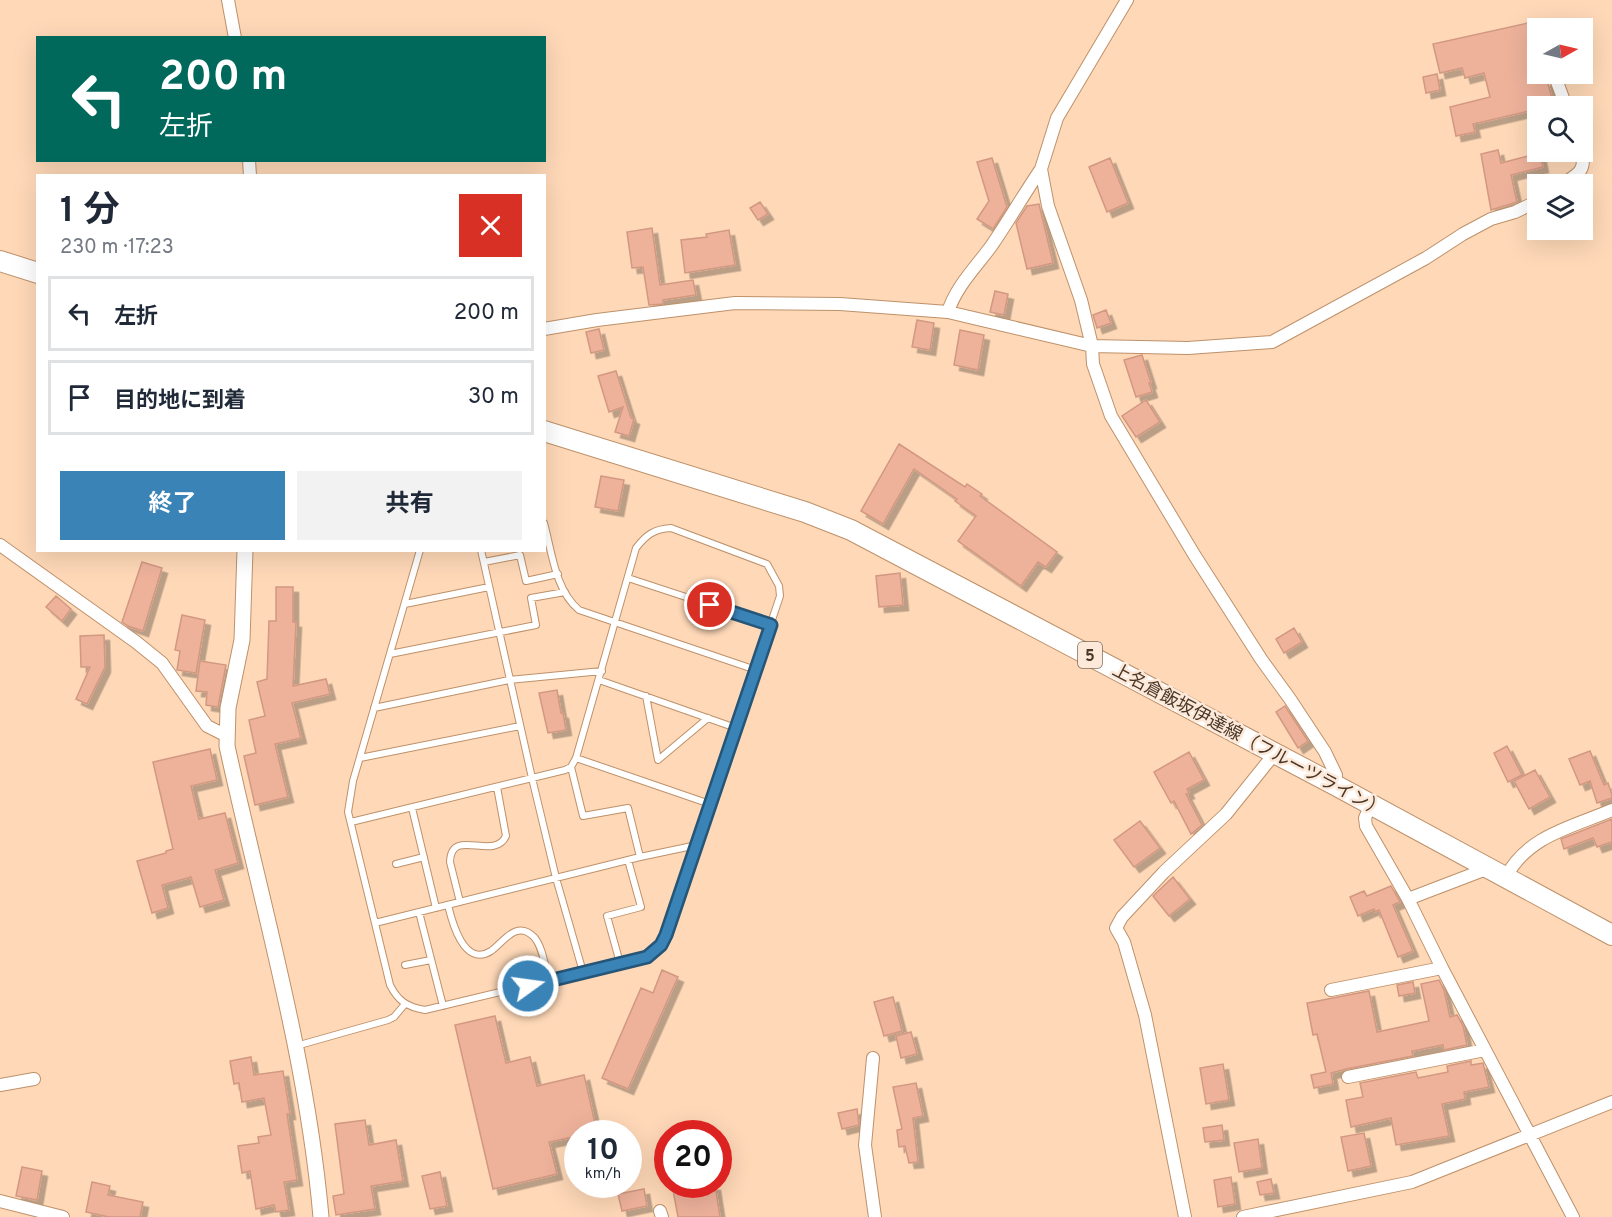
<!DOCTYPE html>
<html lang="ja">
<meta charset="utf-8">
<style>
body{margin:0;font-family:Overpass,"Noto Sans JP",sans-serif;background:#f2f2f3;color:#1f2937;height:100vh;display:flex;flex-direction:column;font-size:22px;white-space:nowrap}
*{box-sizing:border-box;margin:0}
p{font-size:20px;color:#747a83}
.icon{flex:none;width:33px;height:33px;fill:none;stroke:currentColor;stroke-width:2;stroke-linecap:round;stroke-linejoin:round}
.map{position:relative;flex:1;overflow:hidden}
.sheet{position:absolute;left:36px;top:174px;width:510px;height:378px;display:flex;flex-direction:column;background:#fff;border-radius:0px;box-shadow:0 6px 24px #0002}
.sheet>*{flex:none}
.hud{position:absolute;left:36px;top:36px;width:510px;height:126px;border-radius:0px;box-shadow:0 6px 24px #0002;background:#00695c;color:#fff;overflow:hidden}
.needle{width:39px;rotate:82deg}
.controls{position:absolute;left:1527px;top:18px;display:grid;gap:12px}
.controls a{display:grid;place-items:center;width:66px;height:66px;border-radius:0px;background:#fff;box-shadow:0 6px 24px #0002;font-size:30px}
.speed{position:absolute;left:564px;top:1120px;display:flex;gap:12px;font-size:30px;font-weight:700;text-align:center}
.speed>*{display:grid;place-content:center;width:78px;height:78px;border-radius:50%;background:#fff;box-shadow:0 6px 24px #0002;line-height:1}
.speed small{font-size:15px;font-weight:400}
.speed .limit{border:9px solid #d22;background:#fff;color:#111}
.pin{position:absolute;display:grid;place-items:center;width:51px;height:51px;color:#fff;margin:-26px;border:3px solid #fff;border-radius:50%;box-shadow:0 2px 6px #0007}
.me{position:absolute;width:66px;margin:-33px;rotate:76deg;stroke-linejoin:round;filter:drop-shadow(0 0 4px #0008)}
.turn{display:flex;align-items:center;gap:21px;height:126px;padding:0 24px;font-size:27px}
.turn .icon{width:78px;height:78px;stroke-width:2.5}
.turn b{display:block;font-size:42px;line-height:51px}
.round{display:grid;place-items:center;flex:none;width:63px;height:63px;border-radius:0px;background:#f2f2f3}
.overview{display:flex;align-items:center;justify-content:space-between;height:102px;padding:0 24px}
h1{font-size:36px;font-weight:700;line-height:45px}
.primary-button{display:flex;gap:12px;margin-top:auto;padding:12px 24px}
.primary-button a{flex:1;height:69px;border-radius:0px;background:#3983b7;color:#fff;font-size:24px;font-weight:700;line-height:69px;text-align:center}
.primary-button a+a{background:#f2f2f3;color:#1f2937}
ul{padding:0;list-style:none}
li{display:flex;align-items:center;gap:18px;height:75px;margin:0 12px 9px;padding:0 12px;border:3px solid #e0e1e3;border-radius:0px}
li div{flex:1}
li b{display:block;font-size:22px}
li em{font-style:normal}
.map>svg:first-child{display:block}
.building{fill:#eeb29b;stroke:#d29882;stroke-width:1.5;filter:url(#shadow)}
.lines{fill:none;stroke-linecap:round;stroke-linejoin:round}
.service-casing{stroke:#be916a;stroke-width:8}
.minor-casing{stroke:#be916a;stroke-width:14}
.tertiary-casing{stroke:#be916a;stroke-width:17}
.primary-casing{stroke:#be916a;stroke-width:22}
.service{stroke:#fff;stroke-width:6}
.minor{stroke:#fff;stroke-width:12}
.tertiary{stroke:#fff;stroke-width:15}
.primary{stroke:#fff;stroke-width:20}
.route-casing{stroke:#255577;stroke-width:15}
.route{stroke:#3983b7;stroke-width:10}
.labels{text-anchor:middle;stroke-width:5;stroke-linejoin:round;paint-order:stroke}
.shield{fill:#fde9d9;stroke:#806c5c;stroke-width:1.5}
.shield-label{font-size:16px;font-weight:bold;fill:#4a3726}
.street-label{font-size:18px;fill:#4a3726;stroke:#fde9d9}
</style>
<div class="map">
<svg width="1612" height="1217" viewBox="0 0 1612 1217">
<defs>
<filter id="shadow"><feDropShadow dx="5.5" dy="5.5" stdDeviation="0" flood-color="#0004"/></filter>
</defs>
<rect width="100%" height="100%" fill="#fed8b7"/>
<path class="building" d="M1528,23L1529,26L1538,24V37H1534L1538,51V82L1547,80L1554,106H1538V109L1473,124L1475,132L1456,136L1450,107L1490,97L1484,73L1465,78L1462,68L1440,73L1433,44Z
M1437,74L1440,90L1426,93L1423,77Z
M1498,150L1501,163L1540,153L1543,167L1511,175L1517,202L1491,210L1481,154Z
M992,158L1007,207L993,229L977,219L989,201L977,162Z
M1110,158L1128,203L1107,212L1089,167Z
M760,202L768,214L758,220L750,208Z
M1039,204L1053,263L1027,269L1016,223L1027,206Z
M652,228L660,285L693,280L696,295L663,300V304L649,305L643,267L632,268L627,232Z
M729,230L735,265L685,273L681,240L707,237L706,234Z
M995,291L1008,294L1004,315L990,312Z
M1106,310L1111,323L1097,328L1093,315Z
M917,320L934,323L930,350L912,347Z
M599,329L604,350L591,353L586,332Z
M960,330L984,335L978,370L954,365Z
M1142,355L1151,383H1149L1152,392L1136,397L1124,360Z
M616,371L631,418L634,419L629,436L615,432L623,407L609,412L598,376Z
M1146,400L1160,422L1136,437L1122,416Z
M899,444L965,487L967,484L982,494L980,496L1057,552L1046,567L1038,562L1021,586L958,541L976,516L955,501L957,499L914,469L883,524L861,511Z
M601,476L624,480L618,511L595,507Z
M142,562L162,568L143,631L128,626L122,622Z
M900,573L903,605L879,607L876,576Z
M276,587H293V622H296L293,686L326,679L330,694L292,703L301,738L275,744L288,797L255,805L244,756L256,753L249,720L265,716L257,682L267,679L269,621H276Z
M56,596L71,609L62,621L46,607Z
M182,615L205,620L196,673L177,670L180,651L175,650Z
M1294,628L1302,642L1284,653L1276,639Z
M104,635L105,667L87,704L76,699L90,667H81L80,636Z
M200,661L226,665L218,707L206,705L207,692L196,691Z
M557,690L561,713H563L566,730L548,733L539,693Z
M1285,706L1308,741L1298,748L1276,712Z
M1507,746L1522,775L1508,782L1494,753Z
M210,749L217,780L191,786L199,819L225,813L238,863L215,870L224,900L200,907L191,877L162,885L168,908L152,913L137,861L166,853V851L173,849L153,762Z
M1590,751L1604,785L1608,783L1612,795V798L1597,803L1590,781L1580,785L1569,759Z
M1189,752L1204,780L1187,789L1189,793L1186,794L1202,825L1191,834L1174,801L1171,803L1154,772Z
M1535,770L1550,797L1529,809L1514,781Z
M1612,819V842L1597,847L1593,838L1564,849L1561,839Z
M1140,821L1160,848L1134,867L1114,840Z
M1173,877L1190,899L1169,916L1153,896Z
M1391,886L1400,902L1393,905L1413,951L1398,957L1379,910L1375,912L1374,909L1358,916L1350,897L1364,891L1367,896Z
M662,970L678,977L628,1089L602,1078L641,988L653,993Z
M1439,980L1444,990L1450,1017L1457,1015L1463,1026L1467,1045L1444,1050L1443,1045L1412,1051L1413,1056L1346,1069L1331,1073L1333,1084L1314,1088L1311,1075L1326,1072L1317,1034L1313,1035L1307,1003L1369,991L1377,1032L1429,1021L1421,984Z
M1413,982L1415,993L1399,996L1397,985Z
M893,997L902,1031L884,1036L874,1002Z
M495,1016L506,1063L530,1057L537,1086L584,1075L597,1132L578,1134V1136L549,1142L557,1174L493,1189L455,1025Z
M911,1032L917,1054L901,1058L896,1036Z
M251,1057L254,1075L283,1071L290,1114H287L297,1180L284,1182L289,1210L276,1212L274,1205L256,1209L250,1171L242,1173L238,1146L259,1143L258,1137L271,1135L264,1098L242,1102L239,1083L234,1084L230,1061Z
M1471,1061V1065L1483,1063L1489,1087L1464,1092L1465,1099L1442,1104L1449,1136L1396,1145L1391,1118L1351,1127L1346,1100L1363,1097L1360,1083L1416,1072L1418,1078L1448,1072L1447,1066Z
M1223,1064L1229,1100L1206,1104L1200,1068Z
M916,1083L923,1116L913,1118L918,1162L909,1163L905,1146L899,1147L897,1130L902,1129L893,1087Z
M857,1109L859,1125L842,1129L838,1113Z
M365,1120L369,1145L396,1140L403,1181L371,1186L375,1209L336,1215L333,1196L344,1194L335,1124Z
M1222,1125L1224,1140L1205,1142L1203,1128Z
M1364,1133L1371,1166L1348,1171L1341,1137Z
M1258,1139L1262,1168L1239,1172L1234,1143Z
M22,1167L42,1171L37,1200L16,1196Z
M440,1172L447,1206L430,1209L422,1176Z
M1231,1177L1235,1204L1218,1207L1214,1180Z
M1271,1179L1274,1193L1260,1195L1257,1182Z
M92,1182L110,1186L108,1195L143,1202L140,1217H109L86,1212Z
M672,1185H715L720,1217H678Z
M644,1189L647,1206L622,1211L618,1194Z"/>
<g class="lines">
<defs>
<path id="service" d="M544,523C552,552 555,590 579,610L756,670
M481,550L532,778L556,878L583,972
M484,562L520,555L526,581L558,574
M628,578L771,625
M405,604L489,587
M390,654L536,625L531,598L565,592
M599,680L736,728
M646,696L658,760L708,718
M374,708L509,680L602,671
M360,758L520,726
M576,758L710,804
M571,767L583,816L628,808L640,857
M412,808L436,908
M351,822L565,770L571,767L576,758L636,548C646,535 654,529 671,528L767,564L779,586L780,596L666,935L661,945L647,957L425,1010C407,1007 398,1001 390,985L348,812L353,781L420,550
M396,864L424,857
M460,902L450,862C451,826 494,862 506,836L497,787
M448,905C452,922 464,968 491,951C503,943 516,919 534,937C543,947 545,968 549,981
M419,912L443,1006
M375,923L640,857L697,845
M620,963L607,916L641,907L628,860
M405,965L431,960
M296,1046L388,1020L394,1017L405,1004"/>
<path id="minor" d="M228,0L235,38
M1127,0L1057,118L1041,169L1048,206L1081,300L1092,346L1093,364L1111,416L1195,556L1261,659L1290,699L1325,752L1336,775L1335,785
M1554,74L1566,106
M249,160L250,176
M1563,184C1578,174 1586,171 1582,152
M948,312C956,286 977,266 992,245C1009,220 1024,194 1041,169
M544,329L597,320L735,303L840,304L948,312L1092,346L1188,348L1272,342L1426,258L1463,234L1491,219L1515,212L1538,201
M0,545L136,642L162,663L207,726L227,736
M1371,804L1365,818L1366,826L1408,899
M1489,868L1408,899L1442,968L1573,1217
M1506,877C1527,836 1572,827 1612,810
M1331,990L1442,968
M873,1058L865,1145L875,1217
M1348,1077L1485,1050
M0,1085L34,1079
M0,1201L63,1217
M660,1211L662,1217
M1185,1217L1145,1015L1124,942L1116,928L1122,917L1164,872L1226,814L1275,753
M1243,1217L1412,1182L1612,1102"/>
<path id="tertiary" d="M245,550L242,640L228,708L227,746C261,902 307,1057 321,1217"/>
<path id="primary" d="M0,261L38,273
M544,431L805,512L851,530L1335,785L1612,935"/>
</defs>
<use href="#service" class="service-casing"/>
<use href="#minor" class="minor-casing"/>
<use href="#tertiary" class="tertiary-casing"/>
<use href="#primary" class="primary-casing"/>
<use href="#service" class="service"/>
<use href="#minor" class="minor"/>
<use href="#tertiary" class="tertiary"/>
<use href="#primary" class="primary"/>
</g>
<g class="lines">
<defs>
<path id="route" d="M528,986L647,957L661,945L666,935L771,625L710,605"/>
</defs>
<use href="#route" class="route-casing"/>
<use href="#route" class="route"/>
</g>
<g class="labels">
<rect class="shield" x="1078" y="642" width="24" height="26" rx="4.5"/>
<g class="shield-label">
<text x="1090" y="661">5</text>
</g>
<g class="street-label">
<text transform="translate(1249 740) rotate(28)" y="6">上名倉飯坂伊達線（フルーツライン）</text>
</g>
</g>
</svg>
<div class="controls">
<a><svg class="needle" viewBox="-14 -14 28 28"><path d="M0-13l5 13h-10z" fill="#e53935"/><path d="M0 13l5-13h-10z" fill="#747a83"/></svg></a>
<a><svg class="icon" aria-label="search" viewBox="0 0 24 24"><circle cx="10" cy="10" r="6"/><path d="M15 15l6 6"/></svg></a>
<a><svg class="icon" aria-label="layers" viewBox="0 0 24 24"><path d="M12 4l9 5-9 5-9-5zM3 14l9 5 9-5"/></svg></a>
</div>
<div class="speed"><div>10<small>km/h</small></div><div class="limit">20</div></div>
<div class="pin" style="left:710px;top:605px;background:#d93025"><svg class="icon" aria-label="arrive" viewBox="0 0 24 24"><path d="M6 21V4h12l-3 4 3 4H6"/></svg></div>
<svg class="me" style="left:528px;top:986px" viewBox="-20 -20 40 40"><circle r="17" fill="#3983b7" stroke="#fff" stroke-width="3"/><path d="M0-11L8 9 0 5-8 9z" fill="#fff"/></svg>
<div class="hud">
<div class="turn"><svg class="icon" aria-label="left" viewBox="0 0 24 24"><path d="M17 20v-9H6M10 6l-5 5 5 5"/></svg><div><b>200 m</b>左折</div></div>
</div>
<section class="sheet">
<div class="overview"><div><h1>1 分</h1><p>230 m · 17:23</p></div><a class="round" style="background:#d93025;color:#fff"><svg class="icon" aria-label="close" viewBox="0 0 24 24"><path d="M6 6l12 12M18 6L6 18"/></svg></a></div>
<ul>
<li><svg class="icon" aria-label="left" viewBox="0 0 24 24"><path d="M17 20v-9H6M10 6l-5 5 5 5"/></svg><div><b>左折</b></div><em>200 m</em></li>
<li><svg class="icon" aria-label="arrive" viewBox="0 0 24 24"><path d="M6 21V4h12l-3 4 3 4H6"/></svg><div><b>目的地に到着</b></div><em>30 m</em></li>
</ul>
<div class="primary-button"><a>終了</a><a>共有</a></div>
</section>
</div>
